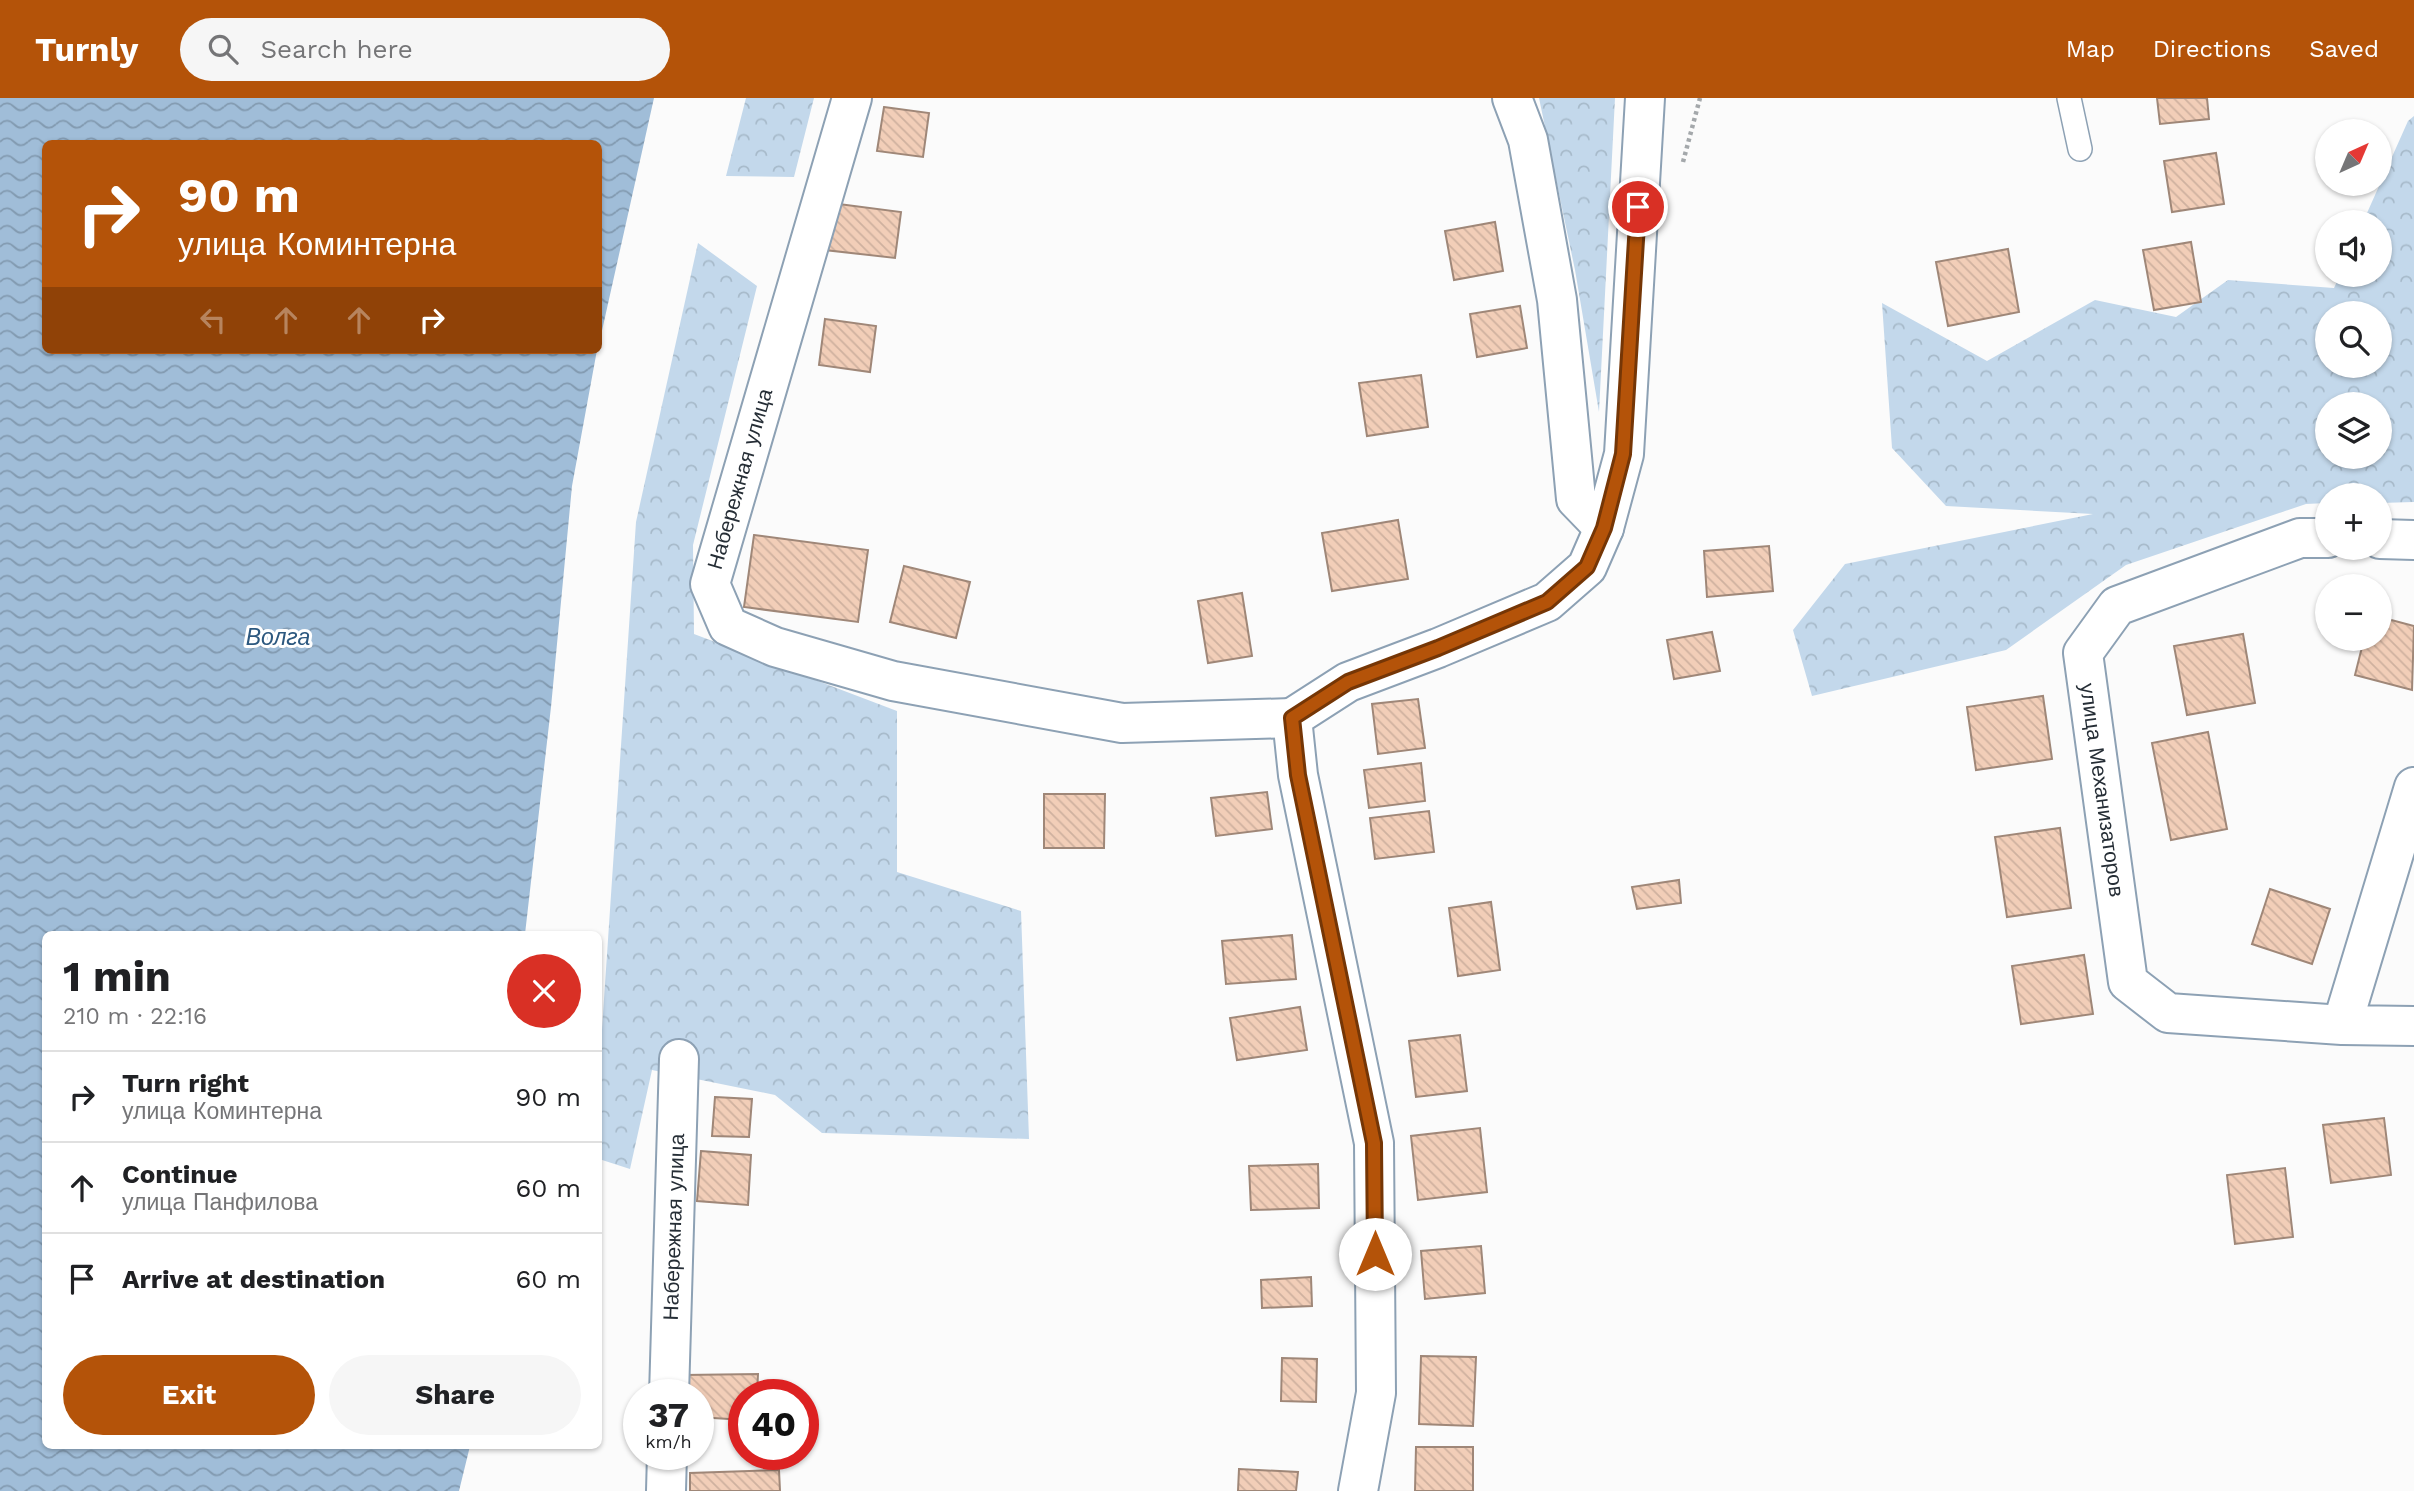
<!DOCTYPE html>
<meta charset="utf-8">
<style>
body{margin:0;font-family:"Work Sans",sans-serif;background:#f6f6f6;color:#202124;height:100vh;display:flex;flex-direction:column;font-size:26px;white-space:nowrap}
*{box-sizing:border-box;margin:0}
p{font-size:23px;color:#757577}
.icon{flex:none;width:38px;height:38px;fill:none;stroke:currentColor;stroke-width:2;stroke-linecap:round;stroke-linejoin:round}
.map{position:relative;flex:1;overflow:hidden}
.panel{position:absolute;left:42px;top:833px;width:560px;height:518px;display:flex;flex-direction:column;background:#fff;border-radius:10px;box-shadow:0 2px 5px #0004}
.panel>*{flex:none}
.hud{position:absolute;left:42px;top:42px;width:560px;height:214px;border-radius:10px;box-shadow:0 2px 5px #0004;background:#b45309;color:#fff;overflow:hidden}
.needle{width:46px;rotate:44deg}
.fabs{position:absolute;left:2315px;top:21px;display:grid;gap:14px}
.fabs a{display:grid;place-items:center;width:77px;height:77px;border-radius:50%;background:#fff;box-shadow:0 2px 5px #0004;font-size:35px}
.speed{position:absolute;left:623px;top:1281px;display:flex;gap:14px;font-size:35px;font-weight:700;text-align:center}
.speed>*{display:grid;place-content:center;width:91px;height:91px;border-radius:50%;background:#fff;box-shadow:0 2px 5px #0004;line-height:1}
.speed small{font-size:18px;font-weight:400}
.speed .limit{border:10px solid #d22;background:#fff;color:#111}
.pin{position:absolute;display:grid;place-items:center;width:60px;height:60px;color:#fff;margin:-30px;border:4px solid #fff;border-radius:50%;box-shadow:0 2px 7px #0007}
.me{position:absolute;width:77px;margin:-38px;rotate:0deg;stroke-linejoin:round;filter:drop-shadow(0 0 5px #0008)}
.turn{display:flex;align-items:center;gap:24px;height:147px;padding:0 21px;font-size:32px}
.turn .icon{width:91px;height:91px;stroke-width:2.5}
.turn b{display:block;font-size:49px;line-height:60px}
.lanes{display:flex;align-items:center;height:66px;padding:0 21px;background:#0003;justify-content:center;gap:35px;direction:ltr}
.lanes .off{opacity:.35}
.round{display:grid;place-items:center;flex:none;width:74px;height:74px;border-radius:37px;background:#f6f6f6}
.summary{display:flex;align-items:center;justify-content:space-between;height:119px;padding:0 21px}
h1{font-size:42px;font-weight:700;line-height:52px}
.primary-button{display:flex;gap:14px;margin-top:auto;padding:14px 21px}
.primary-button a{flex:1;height:80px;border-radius:42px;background:#b45309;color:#fff;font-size:28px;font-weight:700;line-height:80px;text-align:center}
.primary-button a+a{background:#f6f6f6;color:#202124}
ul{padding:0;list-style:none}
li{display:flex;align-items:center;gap:21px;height:91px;padding:0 21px;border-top:2px solid #e0e0e0}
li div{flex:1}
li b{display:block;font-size:26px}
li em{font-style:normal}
header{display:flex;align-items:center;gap:42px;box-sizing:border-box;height:98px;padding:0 35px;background:#b45309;color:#fff}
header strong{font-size:33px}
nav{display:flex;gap:38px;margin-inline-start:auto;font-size:24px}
.search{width:490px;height:63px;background:#f6f6f6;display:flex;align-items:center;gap:18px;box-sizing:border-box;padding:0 24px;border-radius:38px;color:#757577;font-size:26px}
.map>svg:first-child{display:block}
.forest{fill:url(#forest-crowns);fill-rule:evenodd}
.water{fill:url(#water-waves)}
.building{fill:url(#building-back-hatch);stroke:#9f8778;stroke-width:2}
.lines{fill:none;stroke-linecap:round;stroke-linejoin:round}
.lane-casing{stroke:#8da1b4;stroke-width:26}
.street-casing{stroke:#8da1b4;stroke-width:42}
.secondary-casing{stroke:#8da1b4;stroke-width:42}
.path{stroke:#a4a8ab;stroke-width:4.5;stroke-dasharray:3.5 3.5;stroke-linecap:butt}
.lane{stroke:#fff;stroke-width:23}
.street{stroke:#fff;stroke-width:38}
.secondary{stroke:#fff;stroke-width:38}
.route-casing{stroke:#753606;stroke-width:18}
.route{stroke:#b45309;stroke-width:12}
.labels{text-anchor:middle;stroke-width:6;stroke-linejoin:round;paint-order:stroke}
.street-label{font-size:21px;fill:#262e36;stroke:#fff}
.water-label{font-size:23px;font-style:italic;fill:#2c587f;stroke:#fff}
</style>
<header>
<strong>Turnly</strong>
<div class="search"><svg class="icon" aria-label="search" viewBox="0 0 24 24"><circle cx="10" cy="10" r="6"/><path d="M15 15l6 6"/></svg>Search here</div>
<nav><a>Map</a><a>Directions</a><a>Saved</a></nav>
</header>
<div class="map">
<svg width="2414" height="1393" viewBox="0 0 2414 1393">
<defs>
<pattern id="forest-crowns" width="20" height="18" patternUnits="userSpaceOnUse" patternTransform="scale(1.75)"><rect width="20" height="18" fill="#c3d8eb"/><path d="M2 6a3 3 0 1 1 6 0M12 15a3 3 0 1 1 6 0" fill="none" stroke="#a7baca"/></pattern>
<pattern id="water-waves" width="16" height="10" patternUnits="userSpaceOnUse" patternTransform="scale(1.75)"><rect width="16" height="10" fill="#a0bdd8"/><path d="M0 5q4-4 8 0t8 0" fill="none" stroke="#829ab0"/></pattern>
<pattern id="building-back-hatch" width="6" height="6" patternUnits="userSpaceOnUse" patternTransform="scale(1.75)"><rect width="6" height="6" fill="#f2ceb8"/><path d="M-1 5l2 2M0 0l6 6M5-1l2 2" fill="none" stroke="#cfb19f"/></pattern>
</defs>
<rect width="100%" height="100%" fill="#fbfbfb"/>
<path class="forest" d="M746,0H814L794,79L726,78Z
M1539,0H1615L1599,314L1575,172Z
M2414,18V404L2380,405V397H2328L2327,405L2306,406L2126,467L2006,552L1812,598L1793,532L1845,466L2093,416L1946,408L1892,350L1882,205L1987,263L2095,202L2176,219L2228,182L2334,190L2340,177H2380V124H2363L2408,23ZM2328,215H2380V268H2328ZM2328,306H2380V359H2328Z
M698,145L757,188L693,447L694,536L897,613V774L1021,813L1029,1041L822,1035L775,997L652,972L630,1071L599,1061V976L636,424Z"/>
<path class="water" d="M0,0H654L599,246L598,46H46V252H597L572,388L551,609L525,836H46V1348H470L459,1393H0Z"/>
<path class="building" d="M2157,0H2207L2209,21L2160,26Z
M884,9L929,15L923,59L877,53Z
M2216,55L2224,106L2172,114L2164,63Z
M831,105L901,114L895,160L825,152Z
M1495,124L1503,173L1454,182L1445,133Z
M2191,144L2201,204L2154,212L2143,152Z
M2008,151L2019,214L1948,228L1936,164Z
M1520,208L1527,250L1477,259L1470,216Z
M825,221L876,228L870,274L819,267Z
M1421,277L1428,329L1367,338L1359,285Z
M1398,422L1408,481L1332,493L1322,435Z
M754,437L868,452L858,524L744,509Z
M1769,448L1773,493L1707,499L1704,453Z
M904,468L970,484L956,540L890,524Z
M1242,495L1252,558L1208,565L1198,503Z
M2380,519L2414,528L2412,592L2355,577L2364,541H2380Z
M1712,534L1720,573L1674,581L1667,542Z
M2243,536L2255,605L2187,617L2174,548Z
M2043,598L2052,661L1976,672L1967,609Z
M1418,601L1425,650L1378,656L1372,606Z
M2208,634L2227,731L2171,742L2152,645Z
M1421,665L1425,703L1369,710L1364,672Z
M1267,694L1272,731L1216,738L1211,700Z
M1044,696H1105L1104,750H1044Z
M1429,713L1434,754L1375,761L1370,720Z
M2060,730L2071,810L2007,819L1995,739Z
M1679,782L1681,805L1637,811L1632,789Z
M2270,791L2330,811L2312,866L2252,846Z
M1491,804L1500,872L1458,878L1449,810Z
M1292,837L1296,881L1226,886L1222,843Z
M2084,857L2093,916L2021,926L2012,868Z
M1300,909L1307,952L1237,962L1230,920Z
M1460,937L1467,993L1416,999L1409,943Z
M715,999L752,1001L749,1039L712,1038Z
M2384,1020L2391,1077L2331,1085L2323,1027Z
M1480,1030L1487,1094L1418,1102L1411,1038Z
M701,1053L751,1057L748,1107L697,1103Z
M1318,1066L1319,1110L1251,1112L1249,1068Z
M2285,1070L2293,1139L2235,1146L2227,1077Z
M1481,1148L1485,1195L1425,1201L1421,1153Z
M1311,1179L1312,1208L1262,1210L1261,1182Z
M1421,1258L1476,1259L1473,1328L1419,1326Z
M1282,1260L1317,1261L1316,1304L1281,1303Z
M758,1276L757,1297H744V1322L698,1319V1297H684V1277Z
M1416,1349H1473V1393H1415Z
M1239,1371L1298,1374L1296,1393H1238Z
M779,1372L780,1393H690V1375Z"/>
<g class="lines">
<defs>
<path id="lane" d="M2069,0L2080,51"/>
<path id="street" d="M852,0L710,486L728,528L775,549L893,583L1122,625L1292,620
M1512,0L1528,42L1557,202L1576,401L1604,430
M2328,440H2300L2117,508L2083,555L2128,884L2168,915L2342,927L2414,928
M2380,441L2414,442
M2342,927L2414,689
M669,1297L679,961
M666,1393L667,1356"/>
<path id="secondary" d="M1358,1393L1376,1295L1374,1045L1298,677L1292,620L1348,584L1438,550L1547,504L1587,469L1604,430L1624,356L1645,0"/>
</defs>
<use href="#lane" class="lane-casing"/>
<use href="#street" class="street-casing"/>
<use href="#secondary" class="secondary-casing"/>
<path class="path" d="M1683,64L1700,0"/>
<use href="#lane" class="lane"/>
<use href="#street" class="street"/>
<use href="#secondary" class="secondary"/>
</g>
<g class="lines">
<defs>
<path id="route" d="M1375,1156L1374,1045L1298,677L1292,620L1348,584L1438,550L1547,504L1587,469L1604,430L1623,356L1638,109"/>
</defs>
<use href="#route" class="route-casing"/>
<use href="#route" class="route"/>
</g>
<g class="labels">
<g class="street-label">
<text transform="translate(740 381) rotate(-74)" y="7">Набережная улица</text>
<text transform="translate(2102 692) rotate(82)" y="7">улица Механизаторов</text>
<text transform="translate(674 1129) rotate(-88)" y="7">Набережная улица</text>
</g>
<g class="water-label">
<text x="278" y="547">Волга</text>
</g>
</g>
</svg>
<div class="fabs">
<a><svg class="needle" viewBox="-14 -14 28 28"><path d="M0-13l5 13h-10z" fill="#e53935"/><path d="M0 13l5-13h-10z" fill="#757577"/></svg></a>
<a><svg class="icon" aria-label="sound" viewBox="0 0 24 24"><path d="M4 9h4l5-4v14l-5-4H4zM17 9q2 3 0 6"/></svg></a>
<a><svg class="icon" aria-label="search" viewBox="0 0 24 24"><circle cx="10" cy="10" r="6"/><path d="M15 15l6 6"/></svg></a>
<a><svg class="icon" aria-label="layers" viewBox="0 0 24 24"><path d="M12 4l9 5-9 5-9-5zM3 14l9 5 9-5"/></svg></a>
<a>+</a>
<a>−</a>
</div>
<div class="speed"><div>37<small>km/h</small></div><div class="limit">40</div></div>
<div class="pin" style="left:1638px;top:109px;background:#d93025"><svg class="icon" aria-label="arrive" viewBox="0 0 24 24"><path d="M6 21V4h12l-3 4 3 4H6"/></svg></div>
<svg class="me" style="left:1375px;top:1156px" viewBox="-20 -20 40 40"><circle r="19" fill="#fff"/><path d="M0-13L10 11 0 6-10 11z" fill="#b45309"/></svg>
<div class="hud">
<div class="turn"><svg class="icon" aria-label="right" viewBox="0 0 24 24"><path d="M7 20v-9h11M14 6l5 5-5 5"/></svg><div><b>90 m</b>улица Коминтерна</div></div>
<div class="lanes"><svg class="icon off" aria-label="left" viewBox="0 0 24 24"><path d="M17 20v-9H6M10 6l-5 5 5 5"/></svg><svg class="icon off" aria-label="ahead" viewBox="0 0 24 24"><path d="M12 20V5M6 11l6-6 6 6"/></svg><svg class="icon off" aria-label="ahead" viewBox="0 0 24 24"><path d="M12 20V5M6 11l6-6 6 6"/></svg><svg class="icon" aria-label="right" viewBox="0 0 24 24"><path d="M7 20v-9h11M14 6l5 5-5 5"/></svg></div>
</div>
<section class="panel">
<div class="summary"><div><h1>1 min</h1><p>210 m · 22:16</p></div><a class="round" style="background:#d93025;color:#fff"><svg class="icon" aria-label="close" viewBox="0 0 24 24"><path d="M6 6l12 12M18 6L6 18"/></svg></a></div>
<ul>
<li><svg class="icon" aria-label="right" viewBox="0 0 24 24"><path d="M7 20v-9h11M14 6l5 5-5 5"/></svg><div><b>Turn right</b><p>улица Коминтерна</p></div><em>90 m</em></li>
<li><svg class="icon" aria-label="ahead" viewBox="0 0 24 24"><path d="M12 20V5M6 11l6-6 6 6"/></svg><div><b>Continue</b><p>улица Панфилова</p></div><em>60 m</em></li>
<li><svg class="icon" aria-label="arrive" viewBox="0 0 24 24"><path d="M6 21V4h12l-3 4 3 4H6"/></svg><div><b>Arrive at destination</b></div><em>60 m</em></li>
</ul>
<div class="primary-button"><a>Exit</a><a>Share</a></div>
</section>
</div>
